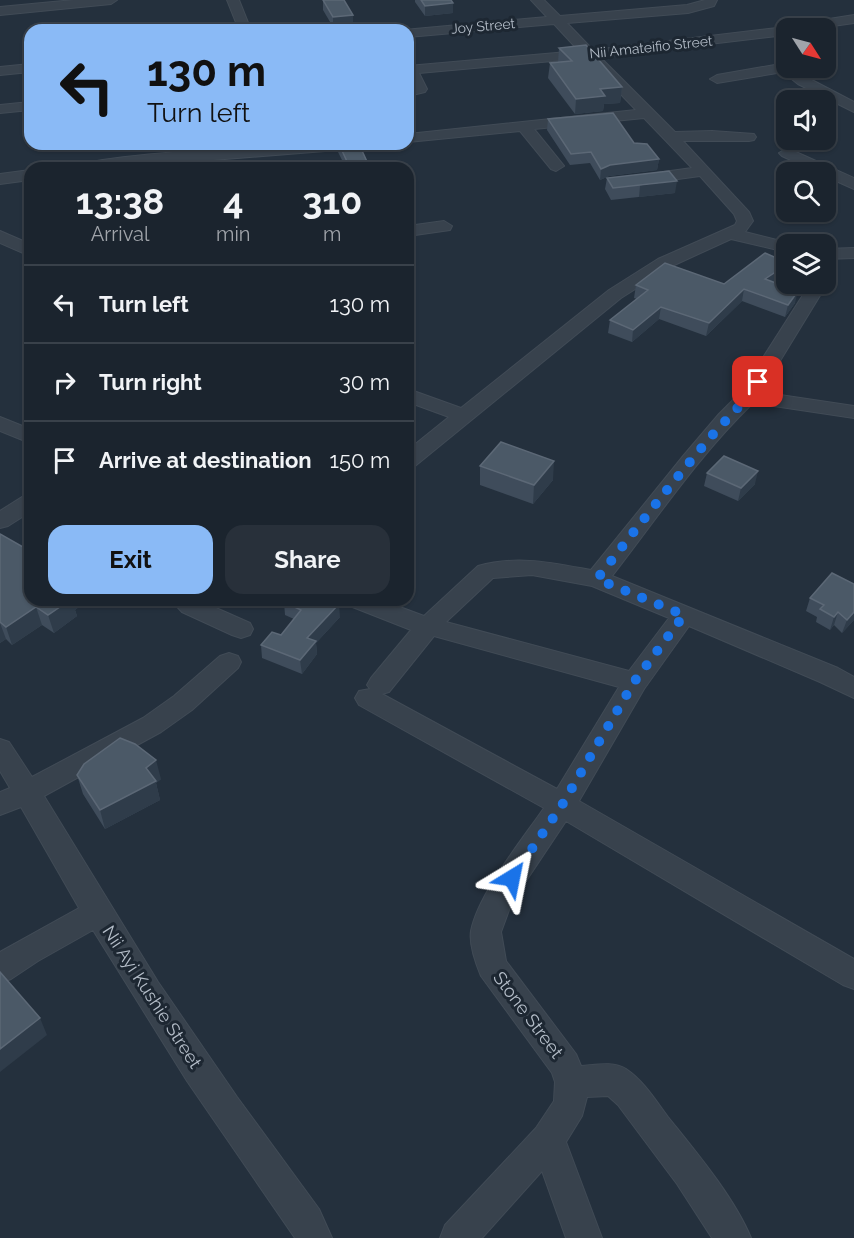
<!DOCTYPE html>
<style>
body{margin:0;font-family:Raleway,sans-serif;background:#28303a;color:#f1f3f6;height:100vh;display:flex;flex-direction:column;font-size:22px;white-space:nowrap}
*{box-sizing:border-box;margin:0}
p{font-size:20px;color:#a0a4aa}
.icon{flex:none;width:33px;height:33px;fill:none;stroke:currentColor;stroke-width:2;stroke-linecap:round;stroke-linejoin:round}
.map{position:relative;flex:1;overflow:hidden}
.sheet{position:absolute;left:24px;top:162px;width:390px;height:444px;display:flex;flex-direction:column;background:#1b242e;border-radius:18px;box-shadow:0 2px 4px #0004,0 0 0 2px #39414a}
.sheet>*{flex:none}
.banner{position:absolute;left:24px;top:24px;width:390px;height:126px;border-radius:18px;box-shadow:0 2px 4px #0004,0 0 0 2px #39414a;background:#8abaf6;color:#111;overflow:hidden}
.needle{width:39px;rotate:126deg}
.controls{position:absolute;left:776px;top:18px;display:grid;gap:12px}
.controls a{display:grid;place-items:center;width:60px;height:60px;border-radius:12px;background:#1b242e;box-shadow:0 2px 4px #0004,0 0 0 2px #39414a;font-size:30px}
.pin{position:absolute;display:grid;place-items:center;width:51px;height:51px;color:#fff;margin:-26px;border-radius:12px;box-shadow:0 3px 9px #0006}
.me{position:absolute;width:66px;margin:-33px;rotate:35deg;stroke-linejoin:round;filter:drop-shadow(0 0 4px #0008)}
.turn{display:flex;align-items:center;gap:21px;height:126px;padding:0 24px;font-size:27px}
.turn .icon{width:78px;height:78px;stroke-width:2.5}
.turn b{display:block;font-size:42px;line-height:51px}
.eta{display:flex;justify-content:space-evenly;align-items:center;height:102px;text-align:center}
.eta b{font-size:36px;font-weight:700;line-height:42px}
.primary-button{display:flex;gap:12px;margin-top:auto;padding:12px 24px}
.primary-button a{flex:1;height:69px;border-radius:18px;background:#8abaf6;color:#111;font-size:24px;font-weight:700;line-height:69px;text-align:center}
.primary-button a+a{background:#28303a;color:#f1f3f6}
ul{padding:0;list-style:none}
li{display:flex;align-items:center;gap:18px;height:78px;padding:0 24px;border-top:2px solid #39414a}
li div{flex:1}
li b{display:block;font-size:22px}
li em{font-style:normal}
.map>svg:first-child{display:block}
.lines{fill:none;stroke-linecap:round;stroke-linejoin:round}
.minor-casing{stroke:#414b56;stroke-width:2}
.minor{fill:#38424d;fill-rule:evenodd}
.wall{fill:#3f4c5b}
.shaded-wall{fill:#2f3c4a}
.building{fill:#4b5967;stroke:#5c6876;stroke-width:1.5}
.route{stroke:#1a73e8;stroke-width:10;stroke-dasharray:0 18}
.labels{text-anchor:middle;stroke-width:6;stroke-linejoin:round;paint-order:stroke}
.far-street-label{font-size:14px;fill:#b4bdc8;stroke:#1d2732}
.near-street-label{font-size:18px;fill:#b4bdc8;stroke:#1d2732}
</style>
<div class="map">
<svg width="854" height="1238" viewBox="0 0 854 1238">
<rect width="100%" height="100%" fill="#24303d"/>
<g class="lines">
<defs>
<path id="minor" d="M74,0H117L111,4L0,15V7Z
M227,0H239L251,30H239Z
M531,0H544L560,16L687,5L705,0H717L714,6L688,13L567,23L593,50L786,27L791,28H786V35L600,57L675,132L712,131L754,134L756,137L754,140L749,141H683L749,212L753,221L745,232L793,244H786V252L731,239L670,267L621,298L415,466L408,468V450L449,417L408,402V389L461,408L609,290L658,259L735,225L737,221L734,214L700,176L641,184L635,182L633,179L635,176L692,168L644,118L534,129L564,166L556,171L551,169L520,131L408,142V134L636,110L586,58L419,73L427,89L425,92L408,96V88L412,87L408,78V66L579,51L554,24L408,37V30H404L547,17Z
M854,15V23L819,28H792L798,24Z
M786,63V68H795L808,78L854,102V112L798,84L783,72L717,83L710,79L717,75Z
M30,64V72L0,75V67Z
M30,102V110L0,113V105Z
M291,144H358L350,149L113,168H73C84,155 262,146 291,144Z
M787,148L854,178V189L825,176V172H817L782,156L779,153Z
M30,170V180L0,184V174Z
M444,221L452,226L450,230L408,236V226Z
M0,231L30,244V256L0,243Z
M854,248V258L825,259V249Z
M825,281L827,284L761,392L854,406V418L753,403C700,454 657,518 612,576L838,668L854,677V698L820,682L689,626L644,689L579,801L854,959V989L843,985L566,821L512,902L501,932L506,961L576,1054L581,1066C596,1065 613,1061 626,1069C644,1081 656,1101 668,1117C696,1152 734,1197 751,1238H712L677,1184L618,1105L608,1096L587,1097L582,1116L566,1142L602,1238H566L542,1171L482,1238H440L445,1225L536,1128L554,1101L555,1082L552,1073L481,976C476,964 469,944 471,931C478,894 522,840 544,808L359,705L355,698L359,691L370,689L367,685L371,678L411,630L350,606L346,600H381L424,616L478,566C517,555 552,563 591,570L684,455L719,414L741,392L810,284H825ZM532,575L592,586L669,618L629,671L446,622L493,578ZM434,636L619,687L557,789L382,694L389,692Z
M0,417L30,429V443L0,431Z
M30,495V512L8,526L0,528V511L22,497Z
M171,600H198L250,623L253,629L250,635L241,638L232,635L182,612Z
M229,653L238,656L241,662L238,668L192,710L161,732L44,796L158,982L237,1097L319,1209L332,1238H295L187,1081L93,930L38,961L11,979L0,983V952L79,908L21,807L0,815V792L10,788L0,771V739L9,742L32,777L143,718L174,696L220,656Z"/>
</defs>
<use href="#minor" class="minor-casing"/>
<use href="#minor" class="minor"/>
</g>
<path class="wall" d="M323,0L353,15V25L333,27L323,10Z
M415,0H451L453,13L425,16L415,2Z
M559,48L622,87L620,103L604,104L603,111L575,114L548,78L550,63L558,62Z
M548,119L634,143L659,159L657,170L609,176L600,180L590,163L570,165L547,130Z
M338,144H359L369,166V168H346L338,152Z
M607,178L675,193L611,200L605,189Z
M775,283L795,303L785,317L742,301L706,336L659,319L632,342L608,333L610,320L637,299L634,298L636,285Z
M480,466L553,480L533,504L480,485Z
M707,473L755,484L738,501L704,486Z
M30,504V528L24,508Z
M0,534L30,600H88L75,610L77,616L54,633L42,625L12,645L6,639L0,643Z
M810,598L854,620L842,633L834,625L830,630L816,622L817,617L806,611Z
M284,602L340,617L316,643L317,654L302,674L262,658L261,645L281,635L294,619L285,615Z
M77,775L161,779L156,783L160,800L105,829L83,794Z"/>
<path class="shaded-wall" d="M453,3V13L425,16V6Z
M353,15V25L333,27V17Z
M622,87L620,103L604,104L603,111L575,114L576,99L600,89Z
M659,159L657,170L609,176L600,180L601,169L610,165Z
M369,166V168H350Z
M677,181L675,193L639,197L640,186Z
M786,265V275L763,291L765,279Z
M744,289L742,301L706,336L709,323Z
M798,291L795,303L785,317L788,305Z
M661,307L659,319L632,342L633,330Z
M554,461L553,480L533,504L534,485Z
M758,471L755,484L738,501L741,488Z
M68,600H88L75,610L77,616L54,633L48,615Z
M339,604L340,617L316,643L317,654L302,674L300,660L307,638Z
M36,607L42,625L12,645L6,627Z
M838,612L834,625L830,630L834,617Z
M854,612V620L842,633L847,620Z
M0,623L6,639L0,643Z
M156,760L161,779L156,783L160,800L105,829L100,810L146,768Z
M40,1018L47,1035L0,1072V1049Z"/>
<path class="building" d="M323,0H344L353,15L333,17Z
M421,0H451L453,3L425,6Z
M586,45L622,87L600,89L605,96L576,99L550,63L572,61L559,48Z
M613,113L634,143L647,144L659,159L610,165L601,169L591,152L571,154L548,119Z
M339,144H359L369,166L350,168Z
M669,171L677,181L613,188L607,178Z
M765,253L786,262V265L765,279L798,291L788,305L744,289L709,323L661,307L633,330L610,320L648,290L636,285L665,263L724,284Z
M501,442L554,461L534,485L480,466Z
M724,456L758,471L741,488L707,473Z
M30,504V511L24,508Z
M0,534L30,551V600H70L48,615L36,607L6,627L0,622Z
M832,573L854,584V612L847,620L838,612L834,617L820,609L824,605L810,598Z
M286,600H330L339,604L307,638L316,641L300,660L261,645L272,632L281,635L301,610L284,602Z
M120,738L135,744L156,760L146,768L156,781L100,810L77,775L84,764Z
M0,972L40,1018L0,1049Z"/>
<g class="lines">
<path class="route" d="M512,878L562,805L634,682L684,615L597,579C632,534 667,489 704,445C721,424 743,405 758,382"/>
</g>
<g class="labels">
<g class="far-street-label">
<text transform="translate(483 26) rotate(-5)" y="5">Joy Street</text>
<text transform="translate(651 47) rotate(-6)" y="5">Nii Amateifio Street</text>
</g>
<g class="near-street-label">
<text transform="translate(152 997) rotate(57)" y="6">Nii Ayi Kushie Street</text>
<text transform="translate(528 1015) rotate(53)" y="6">Stone Street</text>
</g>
</g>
</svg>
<div class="controls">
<a><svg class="needle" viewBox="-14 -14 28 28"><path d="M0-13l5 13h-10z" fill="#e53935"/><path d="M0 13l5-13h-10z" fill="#a0a4aa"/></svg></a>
<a><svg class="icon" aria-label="sound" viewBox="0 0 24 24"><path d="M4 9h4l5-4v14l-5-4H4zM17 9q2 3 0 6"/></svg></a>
<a><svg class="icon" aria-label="search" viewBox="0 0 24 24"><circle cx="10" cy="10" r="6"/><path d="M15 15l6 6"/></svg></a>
<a><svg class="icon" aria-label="layers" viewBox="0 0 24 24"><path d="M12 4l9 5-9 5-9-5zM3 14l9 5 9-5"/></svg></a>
</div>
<div class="pin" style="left:758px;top:382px;background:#d93025"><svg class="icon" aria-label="arrive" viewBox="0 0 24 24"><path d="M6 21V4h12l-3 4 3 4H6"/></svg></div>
<svg class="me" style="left:512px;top:878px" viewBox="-20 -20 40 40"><path d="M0-17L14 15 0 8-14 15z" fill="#1a73e8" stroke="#fff" stroke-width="4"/></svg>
<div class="banner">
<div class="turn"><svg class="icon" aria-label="left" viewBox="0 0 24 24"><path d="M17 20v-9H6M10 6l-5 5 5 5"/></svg><div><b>130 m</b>Turn left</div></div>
</div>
<section class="sheet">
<div class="eta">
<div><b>13:38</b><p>Arrival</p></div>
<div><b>4</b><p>min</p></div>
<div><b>310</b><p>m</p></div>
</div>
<ul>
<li><svg class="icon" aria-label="left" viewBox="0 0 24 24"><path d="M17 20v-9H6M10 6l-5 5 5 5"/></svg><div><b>Turn left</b></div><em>130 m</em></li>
<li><svg class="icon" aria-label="right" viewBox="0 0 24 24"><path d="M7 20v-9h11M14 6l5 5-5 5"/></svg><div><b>Turn right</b></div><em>30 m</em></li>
<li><svg class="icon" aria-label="arrive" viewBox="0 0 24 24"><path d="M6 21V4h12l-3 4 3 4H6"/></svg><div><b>Arrive at destination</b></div><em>150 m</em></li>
</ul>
<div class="primary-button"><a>Exit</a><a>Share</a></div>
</section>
</div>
